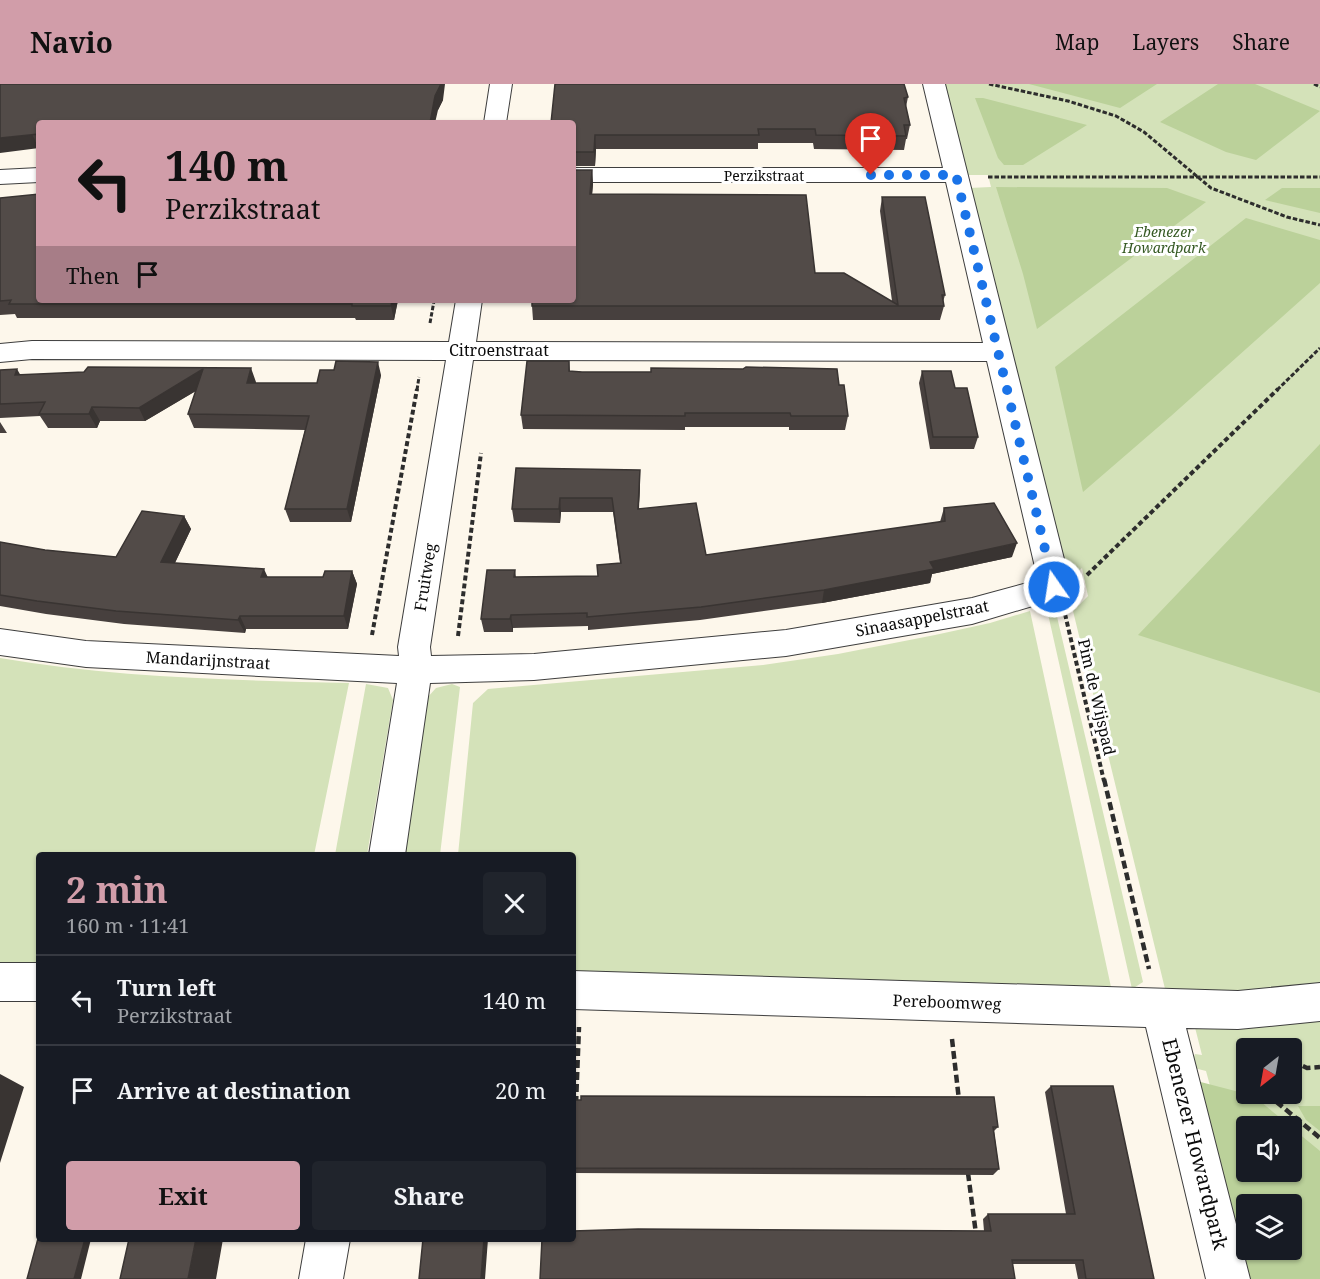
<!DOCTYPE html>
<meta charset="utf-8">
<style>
body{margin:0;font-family:"Noto Serif",serif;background:#20242c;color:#f1f3f6;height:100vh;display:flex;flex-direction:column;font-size:22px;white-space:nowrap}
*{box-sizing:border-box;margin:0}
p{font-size:20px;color:#9ea1a6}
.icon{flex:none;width:33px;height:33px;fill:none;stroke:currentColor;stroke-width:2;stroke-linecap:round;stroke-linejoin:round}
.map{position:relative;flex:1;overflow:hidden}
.side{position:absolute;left:36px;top:768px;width:540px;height:390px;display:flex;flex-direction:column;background:#171b24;border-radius:6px;box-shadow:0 2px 4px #0004}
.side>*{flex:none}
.top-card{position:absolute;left:36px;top:36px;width:540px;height:183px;border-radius:6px;box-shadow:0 2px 4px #0004;background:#d19da9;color:#111;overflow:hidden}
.needle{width:39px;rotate:211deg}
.tools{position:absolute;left:1236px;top:954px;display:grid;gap:12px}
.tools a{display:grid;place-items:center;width:66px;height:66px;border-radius:6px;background:#171b24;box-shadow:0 2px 4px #0004;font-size:30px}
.pin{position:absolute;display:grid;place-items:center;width:51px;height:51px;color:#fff;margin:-62px -26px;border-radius:50% 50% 50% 0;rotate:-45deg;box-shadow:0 0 6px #0007}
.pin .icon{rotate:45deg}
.me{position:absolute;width:66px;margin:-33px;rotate:347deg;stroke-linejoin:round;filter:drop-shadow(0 0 4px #0008)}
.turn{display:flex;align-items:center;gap:21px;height:126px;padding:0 30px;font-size:27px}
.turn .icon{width:78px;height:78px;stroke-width:2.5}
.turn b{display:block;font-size:42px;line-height:51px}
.then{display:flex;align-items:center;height:57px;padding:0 30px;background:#0003;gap:12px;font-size:22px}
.round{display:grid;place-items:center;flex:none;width:63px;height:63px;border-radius:6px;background:#20242c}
.head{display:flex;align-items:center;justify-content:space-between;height:102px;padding:0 30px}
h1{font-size:36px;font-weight:700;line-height:45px;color:#d19da9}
.action{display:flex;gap:12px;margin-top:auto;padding:12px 30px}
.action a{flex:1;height:69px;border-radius:6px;background:#d19da9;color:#111;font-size:24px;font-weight:700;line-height:69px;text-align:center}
.action a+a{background:#20242c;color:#f1f3f6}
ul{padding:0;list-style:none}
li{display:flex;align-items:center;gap:18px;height:90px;padding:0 30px;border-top:2px solid #363941}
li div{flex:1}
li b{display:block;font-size:22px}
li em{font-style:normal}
header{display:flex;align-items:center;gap:36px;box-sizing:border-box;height:84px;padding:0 30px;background:#d19da9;color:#111}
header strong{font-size:28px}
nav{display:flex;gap:33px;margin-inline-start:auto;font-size:21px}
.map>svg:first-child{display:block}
.green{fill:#d4e2b9;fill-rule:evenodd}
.forest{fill:#bbd19a;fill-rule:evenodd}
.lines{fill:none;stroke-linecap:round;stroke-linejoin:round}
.minor-casing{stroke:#3e3e3e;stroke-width:2}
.path-far2{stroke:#2d2d2d;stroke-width:3;stroke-dasharray:4.5 2;stroke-linecap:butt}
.path-far1{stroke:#2d2d2d;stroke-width:4;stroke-dasharray:5 3;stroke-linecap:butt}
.path{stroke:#2d2d2d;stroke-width:4.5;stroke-dasharray:8 4;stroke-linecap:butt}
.minor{fill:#fff;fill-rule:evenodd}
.wall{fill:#47403e}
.shaded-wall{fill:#393432}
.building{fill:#524b48;stroke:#393432;stroke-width:1.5}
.route{stroke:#1a73e8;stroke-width:10;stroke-dasharray:0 18}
.labels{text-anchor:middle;stroke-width:6;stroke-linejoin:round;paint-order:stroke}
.far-street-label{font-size:14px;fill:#0b0b0b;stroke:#fff}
.far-park-label{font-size:14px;font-style:italic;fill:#365a24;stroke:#fff}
.street-label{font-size:16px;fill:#0b0b0b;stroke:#fff}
.near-street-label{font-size:20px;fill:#0b0b0b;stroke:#fff}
</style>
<header>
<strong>Navio</strong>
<nav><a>Map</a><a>Layers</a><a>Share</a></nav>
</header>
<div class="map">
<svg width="1320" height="1195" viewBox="0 0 1320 1195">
<rect width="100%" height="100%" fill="#fdf7eb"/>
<path class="green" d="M944,0H1320V1195L1292,1166V1120H1246V1134L1206,987L1190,983L1195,970L1202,971L1187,912L1167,913L1073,527L1088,512L1082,484L1066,498L969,104L991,103L988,91H966ZM1246,964H1292V1010H1246ZM1246,1042H1292V1088H1246Z
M1054,520L1143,898L1132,905L1046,521Z
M1030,527L1111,903L573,891V771H458L473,619L488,605L763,581L838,570L935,551L990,539Z
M0,574C116,594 233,596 349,599L314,771H39V881L0,880Z
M366,600L388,604L393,616L367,771H335Z
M452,600L460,603L440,771H403L427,614L436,604Z"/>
<path class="forest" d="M1029,0H1157L1120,24Z
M1218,0H1255L1320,27L1256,76L1226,68L1160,38Z
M975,14H983L1087,41L1023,81H1004L998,74Z
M996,103L1167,104L1206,118L1037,245L1023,190Z
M1282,104H1320V129L1265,116Z
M1246,134L1320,156V199L1171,332L1083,408L1055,283Z
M1320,360V609L1138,551Z
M1193,996L1243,1009L1261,1018L1290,1042H1246V1088H1292V1044L1320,1067V1195H1245ZM1246,1120H1292V1166H1246Z
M1298,1022H1320V1047L1306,1036Z"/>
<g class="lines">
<defs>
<path id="minor" d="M490,0H512L506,39H484Z
M923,0H945L1071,503L1066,512L972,540L786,572L534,596L430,599L405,771H369L397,599L86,583L0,571V545L86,557L399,572L398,563L446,276L32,275L0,278V260L32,257L449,258L456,216H482L476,258L983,259L946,98H573V84H943ZM473,276L987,277L1038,496L972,514L786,546L534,570L431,572L430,563Z
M39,84V98L0,100V86Z
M0,879H39V917H0Z
M573,887L1238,907L1320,899V937L1238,945L1186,944L1250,1195H1206L1146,943L573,925Z
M306,1155H350L343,1195H299Z"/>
</defs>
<use href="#minor" class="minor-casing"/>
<path class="path-far2" d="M989,0L1068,17L1116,32L1144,48L1211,104L1287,133L1320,141
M1314,0L1320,3
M988,93H1320
M430,239L434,217
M417,306L419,293
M1277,306L1320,264"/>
<path class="path-far1" d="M1087,491L1278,305
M1065,530L1104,697
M372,551L417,305
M458,552L481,369"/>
<path class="path" d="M1104,695L1149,885
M952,955L959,1016
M1292,977L1307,984L1320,983
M1267,1010L1320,1054
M576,1020L579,943
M968,1089L976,1150"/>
<use href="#minor" class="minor"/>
</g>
<path class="wall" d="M0,0L443,16L438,26L39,39V64Z
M908,13L906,23L910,41L907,55H906L904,66L814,65L813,59H758V65H596L595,82H573V39Z
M592,86L593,100L592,110L815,189L892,217L880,127L882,113L945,211L943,218L944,222L940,236H533L532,222Z
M0,114L39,216H398L394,236H356L355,234H17L15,230L0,231Z
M569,277L570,287L582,288L839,301L848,332L845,346H789V343H685V346L523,345L521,331Z
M0,286L20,291L256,298V299H317L381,291L351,438H290L285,425L305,346L194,344L188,330L196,307L145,337H100L97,344H48L40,332L0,334Z
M922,287L955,304L978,353L974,365H930L919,299Z
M0,338L7,349H0Z
M516,384L640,400L639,425L706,471L940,438L944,424L1012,473L932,490L930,499L822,519L700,536L588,546V542L513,544V548H484L481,535L515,486L516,493L598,492L620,479L613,428H561L560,439L514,438L512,425Z
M184,432L191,445L175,479L268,493H323L352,487L357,500L348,545H246L245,549L124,540L46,530L0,522V458L45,466L116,473Z
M1051,1002L1154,1195H1078L1075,1180H1013L984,1147L983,1135L988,1130H1066L1045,1008Z
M573,1016L998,1043L994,1047L999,1085L993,1091L573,1089Z"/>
<path class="shaded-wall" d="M441,0H445L443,16L438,26L435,39H430L435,12Z
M32,50L39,64L0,69V54Z
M595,51L596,65L595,82L594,68Z
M592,86L593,100L591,124L590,110Z
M392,216H398L394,236L391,222Z
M378,278L381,291L351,438L347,425Z
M251,284L256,298L252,312L247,299Z
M17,285L25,299L15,291Z
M203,285L209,299L145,337L139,324Z
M92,323L100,337L97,344L89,330Z
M640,386V400L638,438V425Z
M560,414L561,428L560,439L559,425Z
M184,432L191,445L169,491L161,478Z
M1017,459L1012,473L932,490L930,499L822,519L824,506L930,478Z
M264,485L270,498L261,493Z
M352,487L357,500L348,545L344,532Z
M511,531L513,544V548L510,535Z
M240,532L246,545L245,549L238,536Z
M0,990L24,1003L0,1079Z
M85,1155H91L81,1195H74Z
M196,1155H223L216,1195H188Z
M484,1155H488L485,1195H481Z"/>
<path class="building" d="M0,0H441L435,12L430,39H39V50L0,54Z
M555,0H904L908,13L904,14L910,41H904L906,52L816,51L815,45H758L759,51H595L594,68H573V39H551Z
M573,86H592L590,110L806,111L815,189H844L898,221L882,113H925L945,211H942L944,222H532V216H573Z
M39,110V216H392L391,222H352V220H9L11,216L0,217V114Z
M336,277L378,278L347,425H285L309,332L188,330L203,285L139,324L92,323L89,330H39L45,318L0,320V286L17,285L15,291L84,288L88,283L251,284L247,299H317L320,286H334Z
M527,277H569V287L582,288H651V284L743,285L746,283L837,285L839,301H844L848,332H791L790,329H685V332L521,331Z
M922,287H951L955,304H967L978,353H933Z
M516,384L640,386L638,425L696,419L706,471L945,437L944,424L994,419L1017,459L930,478L934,485L824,506L701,523L587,533V529L511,531L510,535H481L487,486H515L514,493L598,492L597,481L621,479L612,414H560L559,425H512Z
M142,427L184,432L161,478L264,485L261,493H323L325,487H352L344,532H240L238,536L116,527L37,517L0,511V458L45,466L116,473Z
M1051,1002H1113L1154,1195H1086L1083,1176H1012L1015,1195H540L542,1155H573V1147L638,1145L991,1147L988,1130H1075Z
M581,1012L994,1013L998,1043H993L999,1085L573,1084V1016H581Z
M39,1151V1155H85L74,1195H27Z
M129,1155H196L188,1195H120Z
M423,1155H484L481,1195H419Z"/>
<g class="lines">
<path class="route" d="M871,91H956L1054,503"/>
</g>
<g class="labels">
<g class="far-street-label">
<text x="764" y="97">Perzikstraat</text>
</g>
<g class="far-park-label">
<text x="1164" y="153">Ebenezer<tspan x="1164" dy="16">Howardpark</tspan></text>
</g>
<g class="street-label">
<text x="499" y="272">Citroenstraat</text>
<text transform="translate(425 493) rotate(-81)" y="6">Fruitweg</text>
<text transform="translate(922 534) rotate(-11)" y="6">Sinaasappelstraat</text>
<text transform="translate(208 576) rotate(3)" y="6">Mandarijnstraat</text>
<text transform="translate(1097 613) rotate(77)" y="6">Pim de Wijspad</text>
<text transform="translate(947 918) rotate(2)" y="6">Pereboomweg</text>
</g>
<g class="near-street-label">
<text transform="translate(1195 1060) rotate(76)" y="7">Ebenezer Howardpark</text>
</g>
</g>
</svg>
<div class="tools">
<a><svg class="needle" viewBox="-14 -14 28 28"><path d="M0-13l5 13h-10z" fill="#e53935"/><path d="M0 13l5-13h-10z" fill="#9ea1a6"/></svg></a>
<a><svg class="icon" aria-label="sound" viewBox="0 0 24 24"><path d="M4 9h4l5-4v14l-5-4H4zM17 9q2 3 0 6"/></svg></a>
<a><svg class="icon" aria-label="layers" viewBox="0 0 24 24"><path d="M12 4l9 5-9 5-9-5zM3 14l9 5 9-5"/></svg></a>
</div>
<div class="pin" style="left:871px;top:91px;background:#d93025"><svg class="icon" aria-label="arrive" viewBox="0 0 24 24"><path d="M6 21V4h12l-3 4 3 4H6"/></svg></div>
<svg class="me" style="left:1054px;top:503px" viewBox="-20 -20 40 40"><circle r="17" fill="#1a73e8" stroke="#fff" stroke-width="3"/><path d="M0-11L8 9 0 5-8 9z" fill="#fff"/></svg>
<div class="top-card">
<div class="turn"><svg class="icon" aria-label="left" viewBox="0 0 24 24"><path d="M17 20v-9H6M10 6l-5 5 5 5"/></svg><div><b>140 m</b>Perzikstraat</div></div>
<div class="then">Then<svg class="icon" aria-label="arrive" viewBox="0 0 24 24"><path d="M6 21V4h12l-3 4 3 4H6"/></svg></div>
</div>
<section class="side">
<div class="head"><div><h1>2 min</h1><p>160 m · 11:41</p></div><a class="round"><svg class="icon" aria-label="close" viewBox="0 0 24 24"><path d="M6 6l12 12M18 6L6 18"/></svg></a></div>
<ul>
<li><svg class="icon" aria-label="left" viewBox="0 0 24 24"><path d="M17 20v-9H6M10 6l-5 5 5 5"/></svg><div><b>Turn left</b><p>Perzikstraat</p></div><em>140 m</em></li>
<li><svg class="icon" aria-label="arrive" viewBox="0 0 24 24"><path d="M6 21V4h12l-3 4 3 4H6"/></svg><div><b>Arrive at destination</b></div><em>20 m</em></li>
</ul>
<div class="action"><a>Exit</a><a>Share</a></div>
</section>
</div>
